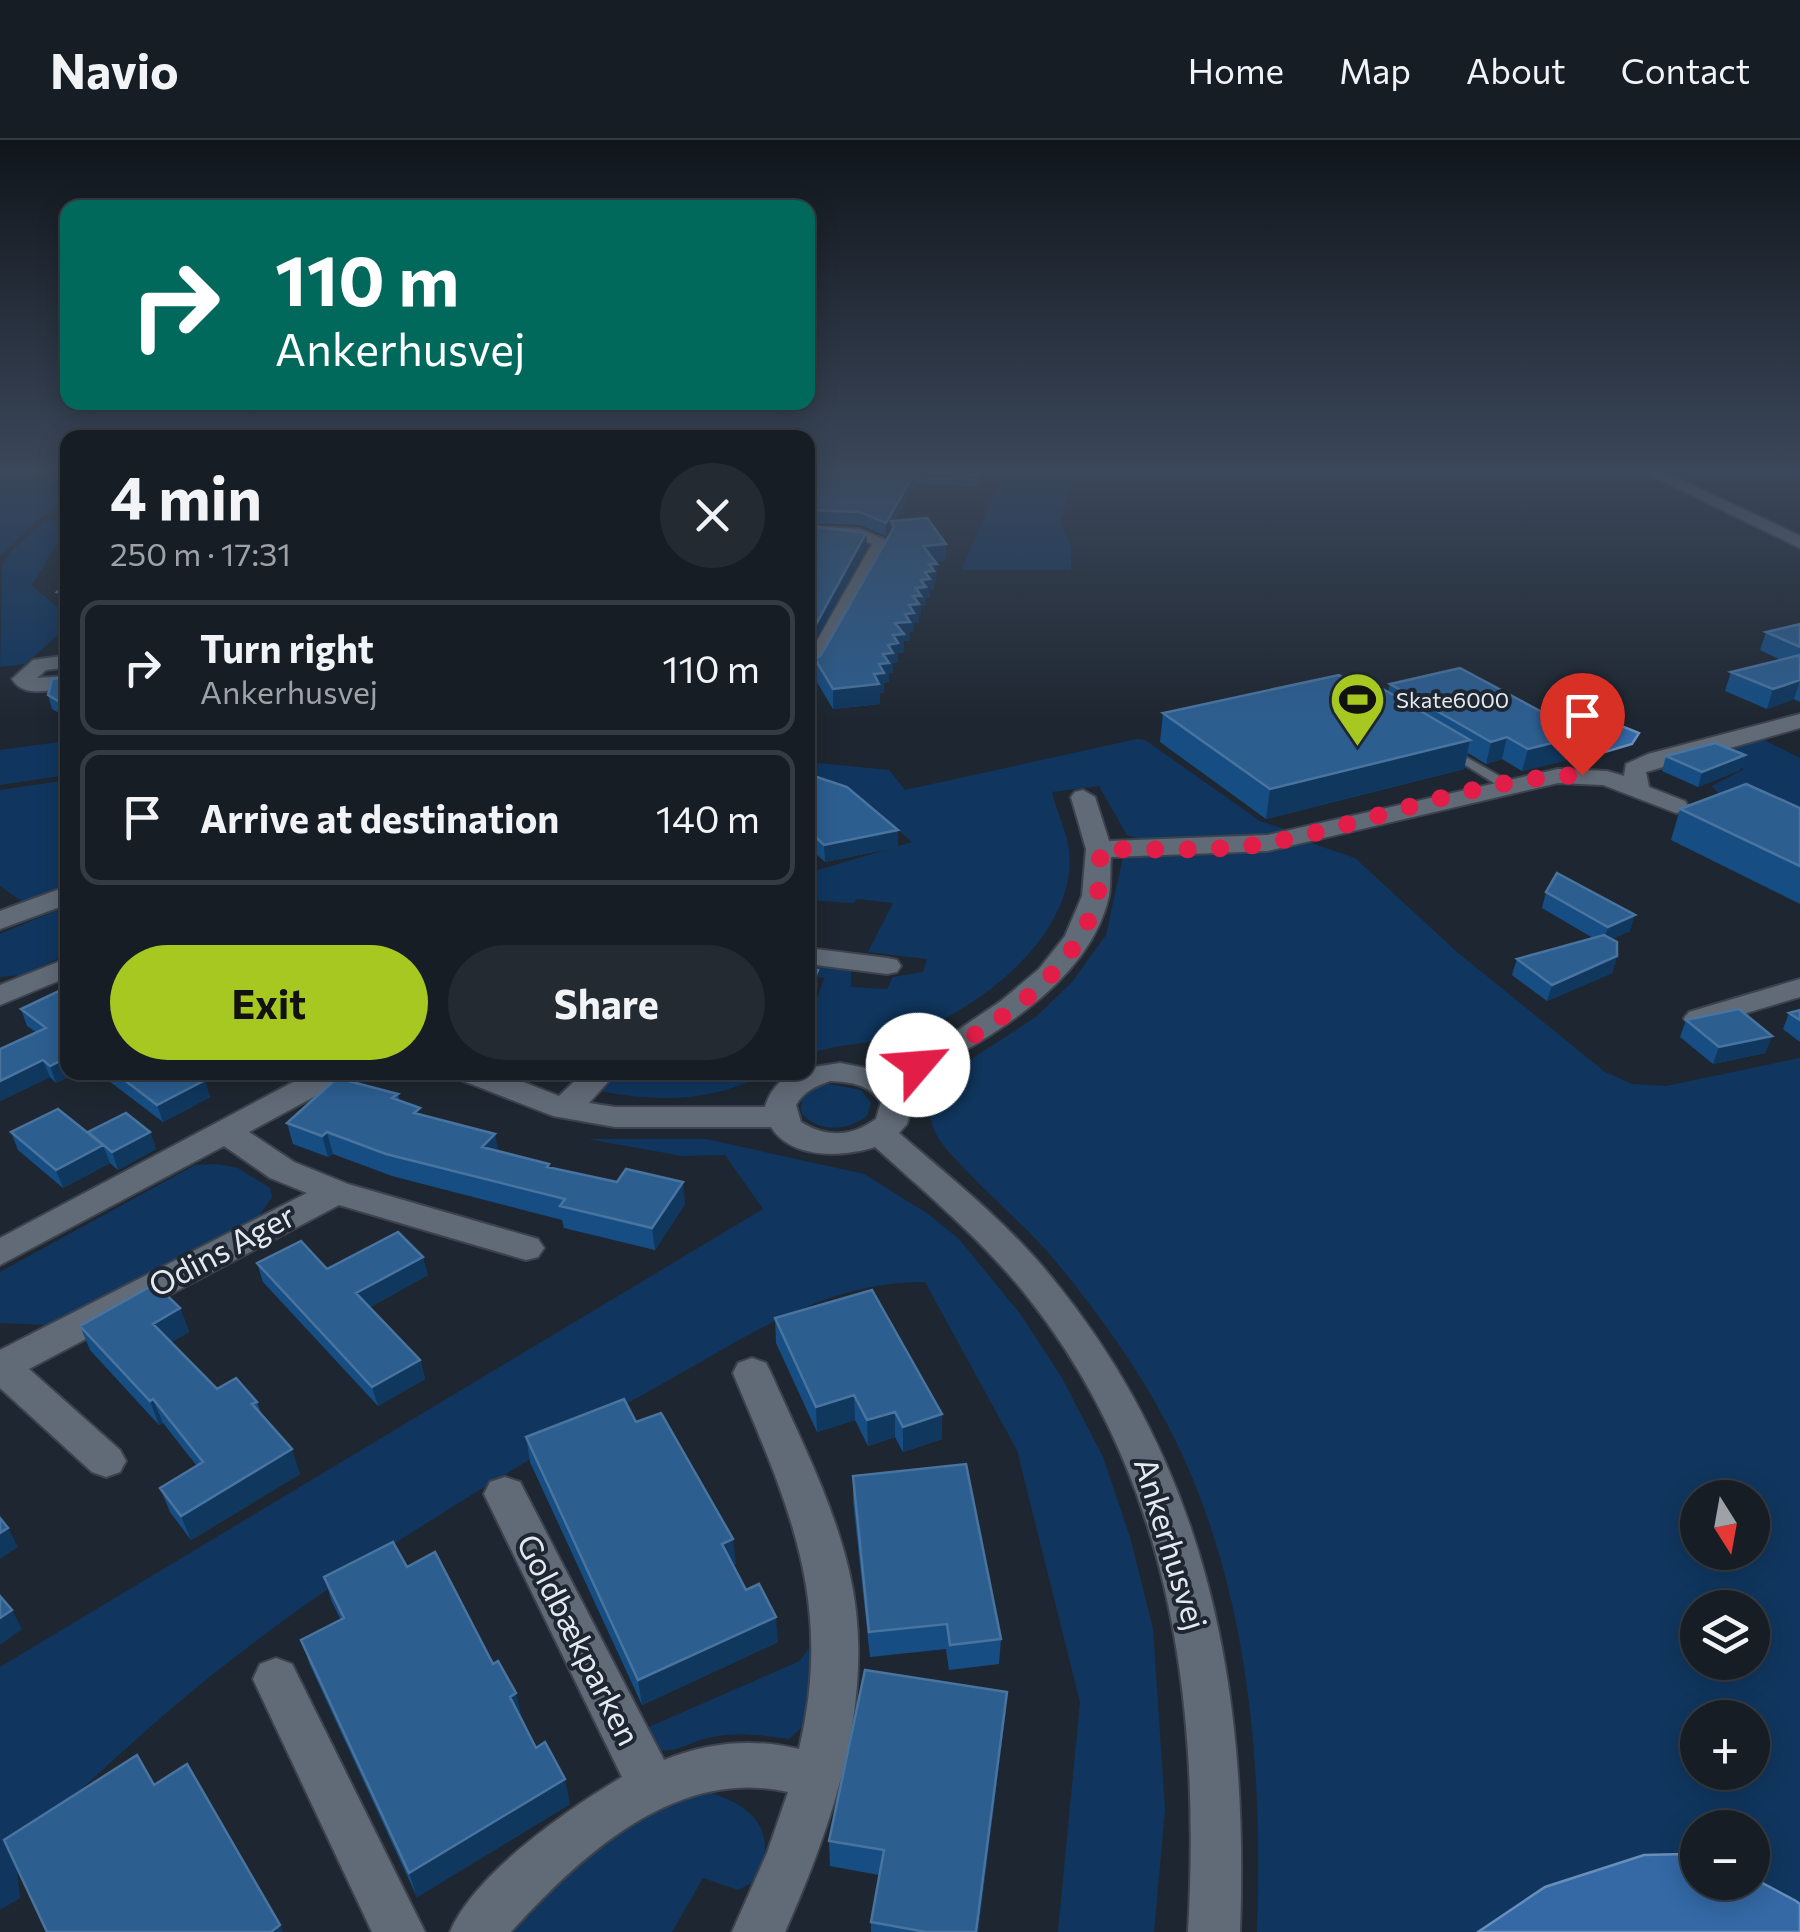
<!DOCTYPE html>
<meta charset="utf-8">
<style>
body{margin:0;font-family:Commissioner,sans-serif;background:#232a32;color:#f1f3f6;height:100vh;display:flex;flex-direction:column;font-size:38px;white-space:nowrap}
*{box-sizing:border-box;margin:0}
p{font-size:32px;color:#9ea2a7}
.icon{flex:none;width:55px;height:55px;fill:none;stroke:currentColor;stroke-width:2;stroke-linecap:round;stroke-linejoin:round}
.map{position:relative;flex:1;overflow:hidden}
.details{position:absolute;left:60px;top:290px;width:755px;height:650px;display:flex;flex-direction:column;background:#161d25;border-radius:20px;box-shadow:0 5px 25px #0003,0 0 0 2px #353b42}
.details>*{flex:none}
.top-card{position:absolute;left:60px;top:60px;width:755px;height:210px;border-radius:20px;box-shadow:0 5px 25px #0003,0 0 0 2px #353b42;background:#00695c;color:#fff;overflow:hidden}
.needle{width:65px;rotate:169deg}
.fabs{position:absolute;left:1680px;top:1340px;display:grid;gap:20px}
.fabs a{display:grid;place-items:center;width:90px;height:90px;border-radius:50%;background:#161d25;box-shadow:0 5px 25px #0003,0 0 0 2px #353b42;font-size:50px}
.pin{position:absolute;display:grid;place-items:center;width:85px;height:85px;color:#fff;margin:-102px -42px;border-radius:50% 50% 50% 0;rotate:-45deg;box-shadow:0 0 10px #0007}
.pin .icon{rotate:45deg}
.me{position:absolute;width:110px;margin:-55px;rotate:63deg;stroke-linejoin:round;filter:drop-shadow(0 0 8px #0008)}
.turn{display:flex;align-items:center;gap:35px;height:210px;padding:0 50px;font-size:45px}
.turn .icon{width:130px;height:130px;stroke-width:2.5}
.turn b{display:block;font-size:70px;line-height:85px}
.round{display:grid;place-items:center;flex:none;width:105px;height:105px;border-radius:52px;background:#232a32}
.head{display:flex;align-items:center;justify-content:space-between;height:170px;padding:0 50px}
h1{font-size:60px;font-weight:700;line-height:75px}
.action{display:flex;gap:20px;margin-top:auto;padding:20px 50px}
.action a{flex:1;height:115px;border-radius:60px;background:#a6c821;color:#111;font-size:40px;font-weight:700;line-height:115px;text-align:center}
.action a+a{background:#232a32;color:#f1f3f6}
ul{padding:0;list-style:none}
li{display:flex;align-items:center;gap:30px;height:135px;margin:0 20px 15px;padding:0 30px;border:5px solid #353b42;border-radius:20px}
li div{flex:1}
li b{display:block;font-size:38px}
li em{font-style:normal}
header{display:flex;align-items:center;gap:60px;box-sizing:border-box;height:140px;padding:0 50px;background:#161d25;border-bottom:2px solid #353b42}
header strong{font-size:48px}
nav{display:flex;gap:55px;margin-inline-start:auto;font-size:35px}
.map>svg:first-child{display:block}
.green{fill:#10365f;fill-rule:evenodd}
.water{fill:#3469a6;stroke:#688fbc;stroke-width:2.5}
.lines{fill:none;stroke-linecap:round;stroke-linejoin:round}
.lane-casing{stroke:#3d434d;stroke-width:4}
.street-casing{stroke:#3d434d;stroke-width:4}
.lane{fill:#616b77;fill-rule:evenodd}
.street{fill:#616b77;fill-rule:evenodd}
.wall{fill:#164e84}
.shaded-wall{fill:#10375e}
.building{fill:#2c5e90;stroke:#49749f;stroke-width:2.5}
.route{stroke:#e11d48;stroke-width:18;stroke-dasharray:0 32.4}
.labels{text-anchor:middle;stroke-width:8;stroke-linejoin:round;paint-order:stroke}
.far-poi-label{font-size:22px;fill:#e3e9f0;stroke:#1e2731;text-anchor:start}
.near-street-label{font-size:32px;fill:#e3e9f0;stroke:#1e2731}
</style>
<header>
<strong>Navio</strong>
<nav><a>Home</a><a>Map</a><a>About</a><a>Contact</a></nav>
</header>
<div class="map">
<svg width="1800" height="1792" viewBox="0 0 1800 1792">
<rect width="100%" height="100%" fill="#1e2731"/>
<path class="green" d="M0,328H68L67,364L39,379L0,416Z
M1006,328H1076L1060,382L1071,405V430H961Z
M44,381H67V394C53,402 44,431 31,445L67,475V487L25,524L0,527L2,427L9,413Z
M1760,598L1800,618V700L1732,668L1712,646L1744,629L1707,612Z
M1137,599L1145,600L1260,681L1294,692L1150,702L1127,695L1099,646L1052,652C1056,671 1067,692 1069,711C1078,794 977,872 906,895C874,905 838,902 808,915V886L824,838L808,836V822L851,831V847L887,849L893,837L923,832L927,819L868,812L893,763L857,759L854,763L808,760V733L912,702L881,675L808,641V622L889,630L905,650Z
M67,601V635L0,645V610Z
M67,640V676L59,680L67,684V750L28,766L0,746V650Z
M1308,702L1355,718L1457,812L1605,932L1632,944L1666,946L1800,918V1792H1257C1263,1632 1250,1462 1182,1314C1152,1249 1108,1185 1062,1129C1030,1088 986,1054 951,1014C934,996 928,982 930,957L973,918L1036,877L1072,842L1106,795L1123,717L1270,709ZM1698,1358H1752V1412H1698ZM1698,1468H1752V1522H1698ZM1698,1578H1752V1632H1698ZM1698,1688H1752V1742H1698Z
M67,766V815L21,835L0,837V794Z
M617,933H767C712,963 659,962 599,951Z
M828,944L861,950L871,963L867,976C847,991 820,993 802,974C797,956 812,949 828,944Z
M588,999H706L864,1034L928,1074L959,1099L1021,1175L1062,1238L1103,1317L1130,1397L1153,1489L1165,1669L1154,1792H1058L1080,1562L1017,1310L925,1142C823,1141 746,1198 660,1245C500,1334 345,1428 202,1543C138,1595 77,1654 15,1710L20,1758L0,1770V1527L763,1069L725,1015L682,1016Z
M217,1024L238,1028L270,1048L272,1057L257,1079L48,1185L0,1183V1132L195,1025Z
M820,1492L812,1578L789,1599C762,1595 736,1591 708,1598C687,1603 677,1613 654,1610L642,1590L800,1521Z
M709,1652C756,1668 775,1689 760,1739L738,1750L703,1738L672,1792H510C546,1753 629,1674 678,1656C687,1653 699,1653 709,1652Z"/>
<path class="water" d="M1599,577L1639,593L1632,604L1605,612L1571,605L1566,583Z
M1684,1714L1697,1717L1698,1742H1752L1753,1738L1796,1761L1800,1764V1792H1478L1545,1747L1644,1715Z"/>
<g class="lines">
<defs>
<path id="lane" d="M1450,608L1510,642L1512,645L1506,649L1502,648L1446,613L1444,611Z"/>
<path id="street" d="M1636,328H1656L1800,396V408Z
M808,386L860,389L891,402L818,533L808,539V516L872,404L858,399L808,396Z
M68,515V527L46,530L37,538L68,536V548C48,550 23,558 12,539L33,520Z
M1800,574V588L1646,632L1649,647L1685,661L1688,666L1685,671L1676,673L1603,645L1558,643L1268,711L1111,717C1110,729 1111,744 1109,756C1089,847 977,906 901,945L913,962L907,984L899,993C952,1039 1009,1084 1053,1139C1209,1330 1249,1551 1240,1792H1188C1201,1566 1172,1338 1026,1155C982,1100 927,1054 875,1007C843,1017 792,1020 771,987H615L553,976L458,939L454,932H498L559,956L584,932H617L589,963L615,967H765C771,947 785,932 808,932V928L840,923L881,931L958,890L1001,861L1039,829L1065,796L1082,756L1086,709L1071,657L1075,652L1083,650L1095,657L1109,701L1268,695L1558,629L1607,631L1624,636L1626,624L1648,614ZM830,941C851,942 868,944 881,962L876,979C851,997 827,998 801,982L796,965C803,952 816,946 830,941Z
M68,746V764L0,789V771Z
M808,808L887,818L897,820L901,826L897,832L887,834L808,824Z
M68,818V837L0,865V845Z
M1800,839V857L1699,887L1689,884L1684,878L1689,872Z
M312,932H351L347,939L249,992L294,1022L348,1044L538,1099L544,1108L538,1117L526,1120L339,1065L29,1229L120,1310L126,1321L120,1332L106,1337L92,1332L0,1248V1210L307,1053L270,1038L224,1006L0,1125V1098Z
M752,1218L766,1223L771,1233C800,1298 833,1362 849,1431C878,1554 834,1681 785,1792H732L767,1713L788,1652C676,1626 580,1716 511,1792H450C474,1734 568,1669 622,1637L484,1354L490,1342L505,1337L520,1342L664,1620C708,1602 753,1598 799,1609C834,1462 789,1366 733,1233L738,1223Z
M276,1518L292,1524L425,1792H372L253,1539L260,1524Z"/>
</defs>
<use href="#lane" class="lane-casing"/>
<use href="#street" class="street-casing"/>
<use href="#lane" class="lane"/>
<use href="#street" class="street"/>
</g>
<path class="wall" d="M808,328L891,333L917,328H989L980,347L914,344V347L895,381L946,404V421L935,422L936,442H934V450H930V458H926V466H921V474H919V483H914V492H910V501H904V513H898V522L893,523V533H889V542L884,543V552L880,553V564L833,569L815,539V519L821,515L892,391V386L886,396L860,385L808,383Z
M68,442V466L61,465L57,452Z
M1800,484V562L1794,559L1767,569L1725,551L1731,532L1781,520L1760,510L1766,492Z
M68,488V533H63L58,519L67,513Z
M68,537V578L52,569L48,555Z
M1390,544L1579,617L1522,631L1502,619L1486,624L1468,613L1464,629L1266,679L1160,602L1163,573L1357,545L1388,552Z
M808,568H810L812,608L808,609Z
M1745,615L1740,630L1698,647L1662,631L1666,616Z
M808,634L898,690V707L825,722L808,707Z
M1800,668V764L1671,700L1680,669Z
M1546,752L1630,791L1612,799L1617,816L1612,833L1547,861L1512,835L1517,819L1593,798L1542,768Z
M59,851L68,932H78L56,943L50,937L0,961L36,892L27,886L21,869Z
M1800,870V902L1783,889L1789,873Z
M1686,880L1772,896L1765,913L1713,924L1680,897Z
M97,932H194L210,957L163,982Z
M398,954L399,961L422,975L498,1011L549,1024L550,1028L685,1064L655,1110L564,1088L562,1080L392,1036L333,1014L328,1017L293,1004L287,983Z
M11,992H150L156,1009L118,1030L110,1023L63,1048L18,1010Z
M257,1123L428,1135L370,1167L420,1220L425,1239L378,1266L263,1142Z
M180,1168L189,1192L171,1202L217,1249L257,1262L261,1274L300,1334L191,1400L170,1372L160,1348L197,1326L163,1283L159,1285L90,1210L80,1186Z
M775,1178L942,1299L903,1312L895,1297L868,1306L855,1280L817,1292L776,1203Z
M636,1282L736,1424L733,1425L746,1450L778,1502L642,1565L530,1322L526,1297Z
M853,1336L1001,1499L999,1524L949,1530L946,1509L870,1517L853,1361Z
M407,1427L522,1578L536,1608L570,1664L417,1757L310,1525L301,1500L341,1480L332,1462L324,1437Z
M1007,1552L1005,1577L978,1792H871V1782L879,1735L830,1726L829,1701Z"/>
<path class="shaded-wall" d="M983,328H989L980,347V335Z
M914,334V347L893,384L891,381L892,386L886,396V383Z
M866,393L867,406L808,515V499Z
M946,404V421L923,423V406Z
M929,424H937L936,442H934V450H930V458H926V466H921V474H919V483H914V492H910V501H904V513H898V522L893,523V533H889V542L884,543V552L880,553V564L833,569V549L874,534L895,483L905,474Z
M1800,540L1794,559L1767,569L1773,549Z
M1585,595L1579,617L1522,631L1528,609Z
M1507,597L1502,619L1486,624L1491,602Z
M1470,600L1464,629L1266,679L1270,649Z
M1745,615L1740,630L1698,647L1702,632Z
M898,690V707L825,722L824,705Z
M1635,775L1630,791L1603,803L1608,787Z
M1617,816L1612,833L1547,861L1552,845Z
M818,830V847L808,873V855Z
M1772,896L1765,913L1713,924L1719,907Z
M68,917V932H78L56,943L50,926Z
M43,920L50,937L0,961V941Z
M205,940L210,957L163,982L157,965Z
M150,992L156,1009L118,1030L112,1012Z
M327,992L333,1014L328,1017L322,996Z
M495,994L499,1015L482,1007Z
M103,1005L110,1023L63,1048L56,1030Z
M683,1042L685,1064L655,1110L652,1088Z
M423,1117L428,1135L362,1171L356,1153Z
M180,1168L189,1192L162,1208L153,1184Z
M420,1220L425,1239L378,1266L372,1247Z
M854,1255L855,1280L817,1292L816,1267Z
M153,1259L163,1283L159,1285L150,1261Z
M895,1272V1297L868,1306L867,1280Z
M942,1274V1299L903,1312V1287Z
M292,1309L300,1334L191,1400L181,1376Z
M8,1388L18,1407L0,1419V1393Z
M733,1399L736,1424L724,1429L722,1404Z
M12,1470L22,1489L0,1505V1478Z
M776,1477L778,1502L642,1565L638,1540Z
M1007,1552L1005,1577L978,1792H976Z
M516,1553L522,1578L510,1557Z
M565,1639L570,1664L417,1757L409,1733Z
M280,1785L283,1792H271Z"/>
<path class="building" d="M808,328L891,333L917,328H983L980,335L911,331L914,334L886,383L860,372L808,370Z
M927,378L946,404L923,406L937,424H929L934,431L925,432L930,439L921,440L926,447L916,448L921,456H913L919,464L909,465L914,473L905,474L910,482L895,483L904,494L893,495L898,503L888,505L893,513L883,514L889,523L879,524L884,533L874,534L879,544L833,549L815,519L821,515L894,387L891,381Z
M808,386L866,393L808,499Z
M68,442V454L57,452Z
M1800,484V507L1766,492Z
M68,488V523L67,524L66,519H58L67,513L64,498Z
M1800,515V540L1773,549L1731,532Z
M1460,528L1585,595L1528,609L1507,597L1491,602L1390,544Z
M1339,535L1357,545L1371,542L1470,600L1270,649L1163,573Z
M68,537V567L48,555L52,539Z
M808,568H810L812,592L808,593Z
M1715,603L1745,615L1702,632L1666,616Z
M808,634L847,647L898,690L824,705L808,690Z
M1746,644L1800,668V726L1680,669Z
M1557,733L1635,775L1608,787L1546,752Z
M1604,795L1617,802V816L1552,845L1517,819Z
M808,829L818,830L808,855Z
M59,851L68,858V917L50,926L43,920L0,941V909L46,888L21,869Z
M1739,869L1772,896L1719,907L1686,880Z
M1800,870V880L1789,873Z
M114,932H194L205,940L157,965Z
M337,938L398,954L392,958L420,968L414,973L495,994L482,1007L549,1024L547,1027L617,1042L626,1029L683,1042L652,1088L560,1066L565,1059L386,1014L327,992L322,996L287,983Z
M58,969L103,1005L56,1030L11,992Z
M126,973L150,992L112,1012L88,992Z
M398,1092L423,1117L356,1153L420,1220L372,1247L257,1123L301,1101L327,1129Z
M155,1144L180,1168L153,1184L217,1249L236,1238L257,1262L252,1264L292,1309L181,1376L160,1348L203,1322L153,1259L150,1261L80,1186Z
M872,1150L942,1274L903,1287L895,1272L867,1280L854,1255L816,1267L775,1178Z
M624,1259L636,1282L661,1273L733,1399L722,1404L746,1450L759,1444L776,1477L638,1540L526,1297Z
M966,1324L1001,1499L950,1505L947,1484L869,1492L853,1336Z
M0,1378L8,1388L0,1393Z
M393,1402L407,1427L435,1412L493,1524L498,1521L516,1553L510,1557L536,1608L545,1602L565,1639L409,1733L301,1500L344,1478L324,1437Z
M0,1456L12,1470L0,1478Z
M865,1530L1007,1552L976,1792H926L871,1782L884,1710L829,1701Z
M137,1615L154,1645L187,1624L280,1785L271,1792H47L4,1700Z"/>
<linearGradient id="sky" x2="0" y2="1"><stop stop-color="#10151b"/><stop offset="0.57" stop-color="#3b475a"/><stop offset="1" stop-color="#3b475a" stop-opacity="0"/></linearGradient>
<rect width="1800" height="579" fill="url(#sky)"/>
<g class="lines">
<path class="route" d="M918,925C990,891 1083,833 1099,747C1101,735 1100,721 1100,709C1156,709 1214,712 1268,703C1372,684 1476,637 1582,635"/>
</g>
<defs>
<symbol id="stadium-pin" viewBox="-11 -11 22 30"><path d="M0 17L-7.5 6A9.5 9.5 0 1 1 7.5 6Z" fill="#a6c821" stroke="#1e2731"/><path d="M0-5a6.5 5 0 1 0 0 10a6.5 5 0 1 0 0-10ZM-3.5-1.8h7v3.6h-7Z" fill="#111"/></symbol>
</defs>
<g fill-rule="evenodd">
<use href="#stadium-pin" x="1326" y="528" width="63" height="86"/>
</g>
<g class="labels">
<g class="far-poi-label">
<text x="1396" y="568">Skate6000</text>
</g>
<g class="near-street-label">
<text transform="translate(222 1111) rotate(-28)" y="11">Odins Ager</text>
<text transform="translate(1170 1404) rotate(73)" y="11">Ankerhusvej</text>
<text transform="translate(578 1500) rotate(63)" y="11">Goldbækparken</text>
</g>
</g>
</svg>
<div class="fabs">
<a><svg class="needle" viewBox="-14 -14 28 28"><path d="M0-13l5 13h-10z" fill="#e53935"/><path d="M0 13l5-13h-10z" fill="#9ea2a7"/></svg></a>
<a><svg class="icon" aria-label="layers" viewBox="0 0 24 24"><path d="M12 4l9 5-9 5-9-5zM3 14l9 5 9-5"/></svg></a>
<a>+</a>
<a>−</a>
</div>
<div class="pin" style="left:1582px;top:635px;background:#d93025"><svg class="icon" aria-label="arrive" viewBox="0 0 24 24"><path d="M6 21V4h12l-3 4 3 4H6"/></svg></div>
<svg class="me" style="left:918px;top:925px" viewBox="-20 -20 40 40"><circle r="19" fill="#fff"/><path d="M0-13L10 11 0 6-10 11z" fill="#e11d48"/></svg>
<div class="top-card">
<div class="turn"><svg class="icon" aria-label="right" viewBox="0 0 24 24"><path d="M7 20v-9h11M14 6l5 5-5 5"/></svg><div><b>110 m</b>Ankerhusvej</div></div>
</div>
<section class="details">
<div class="head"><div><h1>4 min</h1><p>250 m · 17:31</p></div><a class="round"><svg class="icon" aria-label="close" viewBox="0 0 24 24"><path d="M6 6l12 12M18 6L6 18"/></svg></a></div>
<ul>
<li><svg class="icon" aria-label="right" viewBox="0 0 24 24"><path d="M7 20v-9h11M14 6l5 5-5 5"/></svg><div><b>Turn right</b><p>Ankerhusvej</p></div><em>110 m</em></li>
<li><svg class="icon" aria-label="arrive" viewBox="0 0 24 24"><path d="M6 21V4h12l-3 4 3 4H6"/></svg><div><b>Arrive at destination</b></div><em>140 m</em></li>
</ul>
<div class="action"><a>Exit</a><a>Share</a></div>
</section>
</div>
